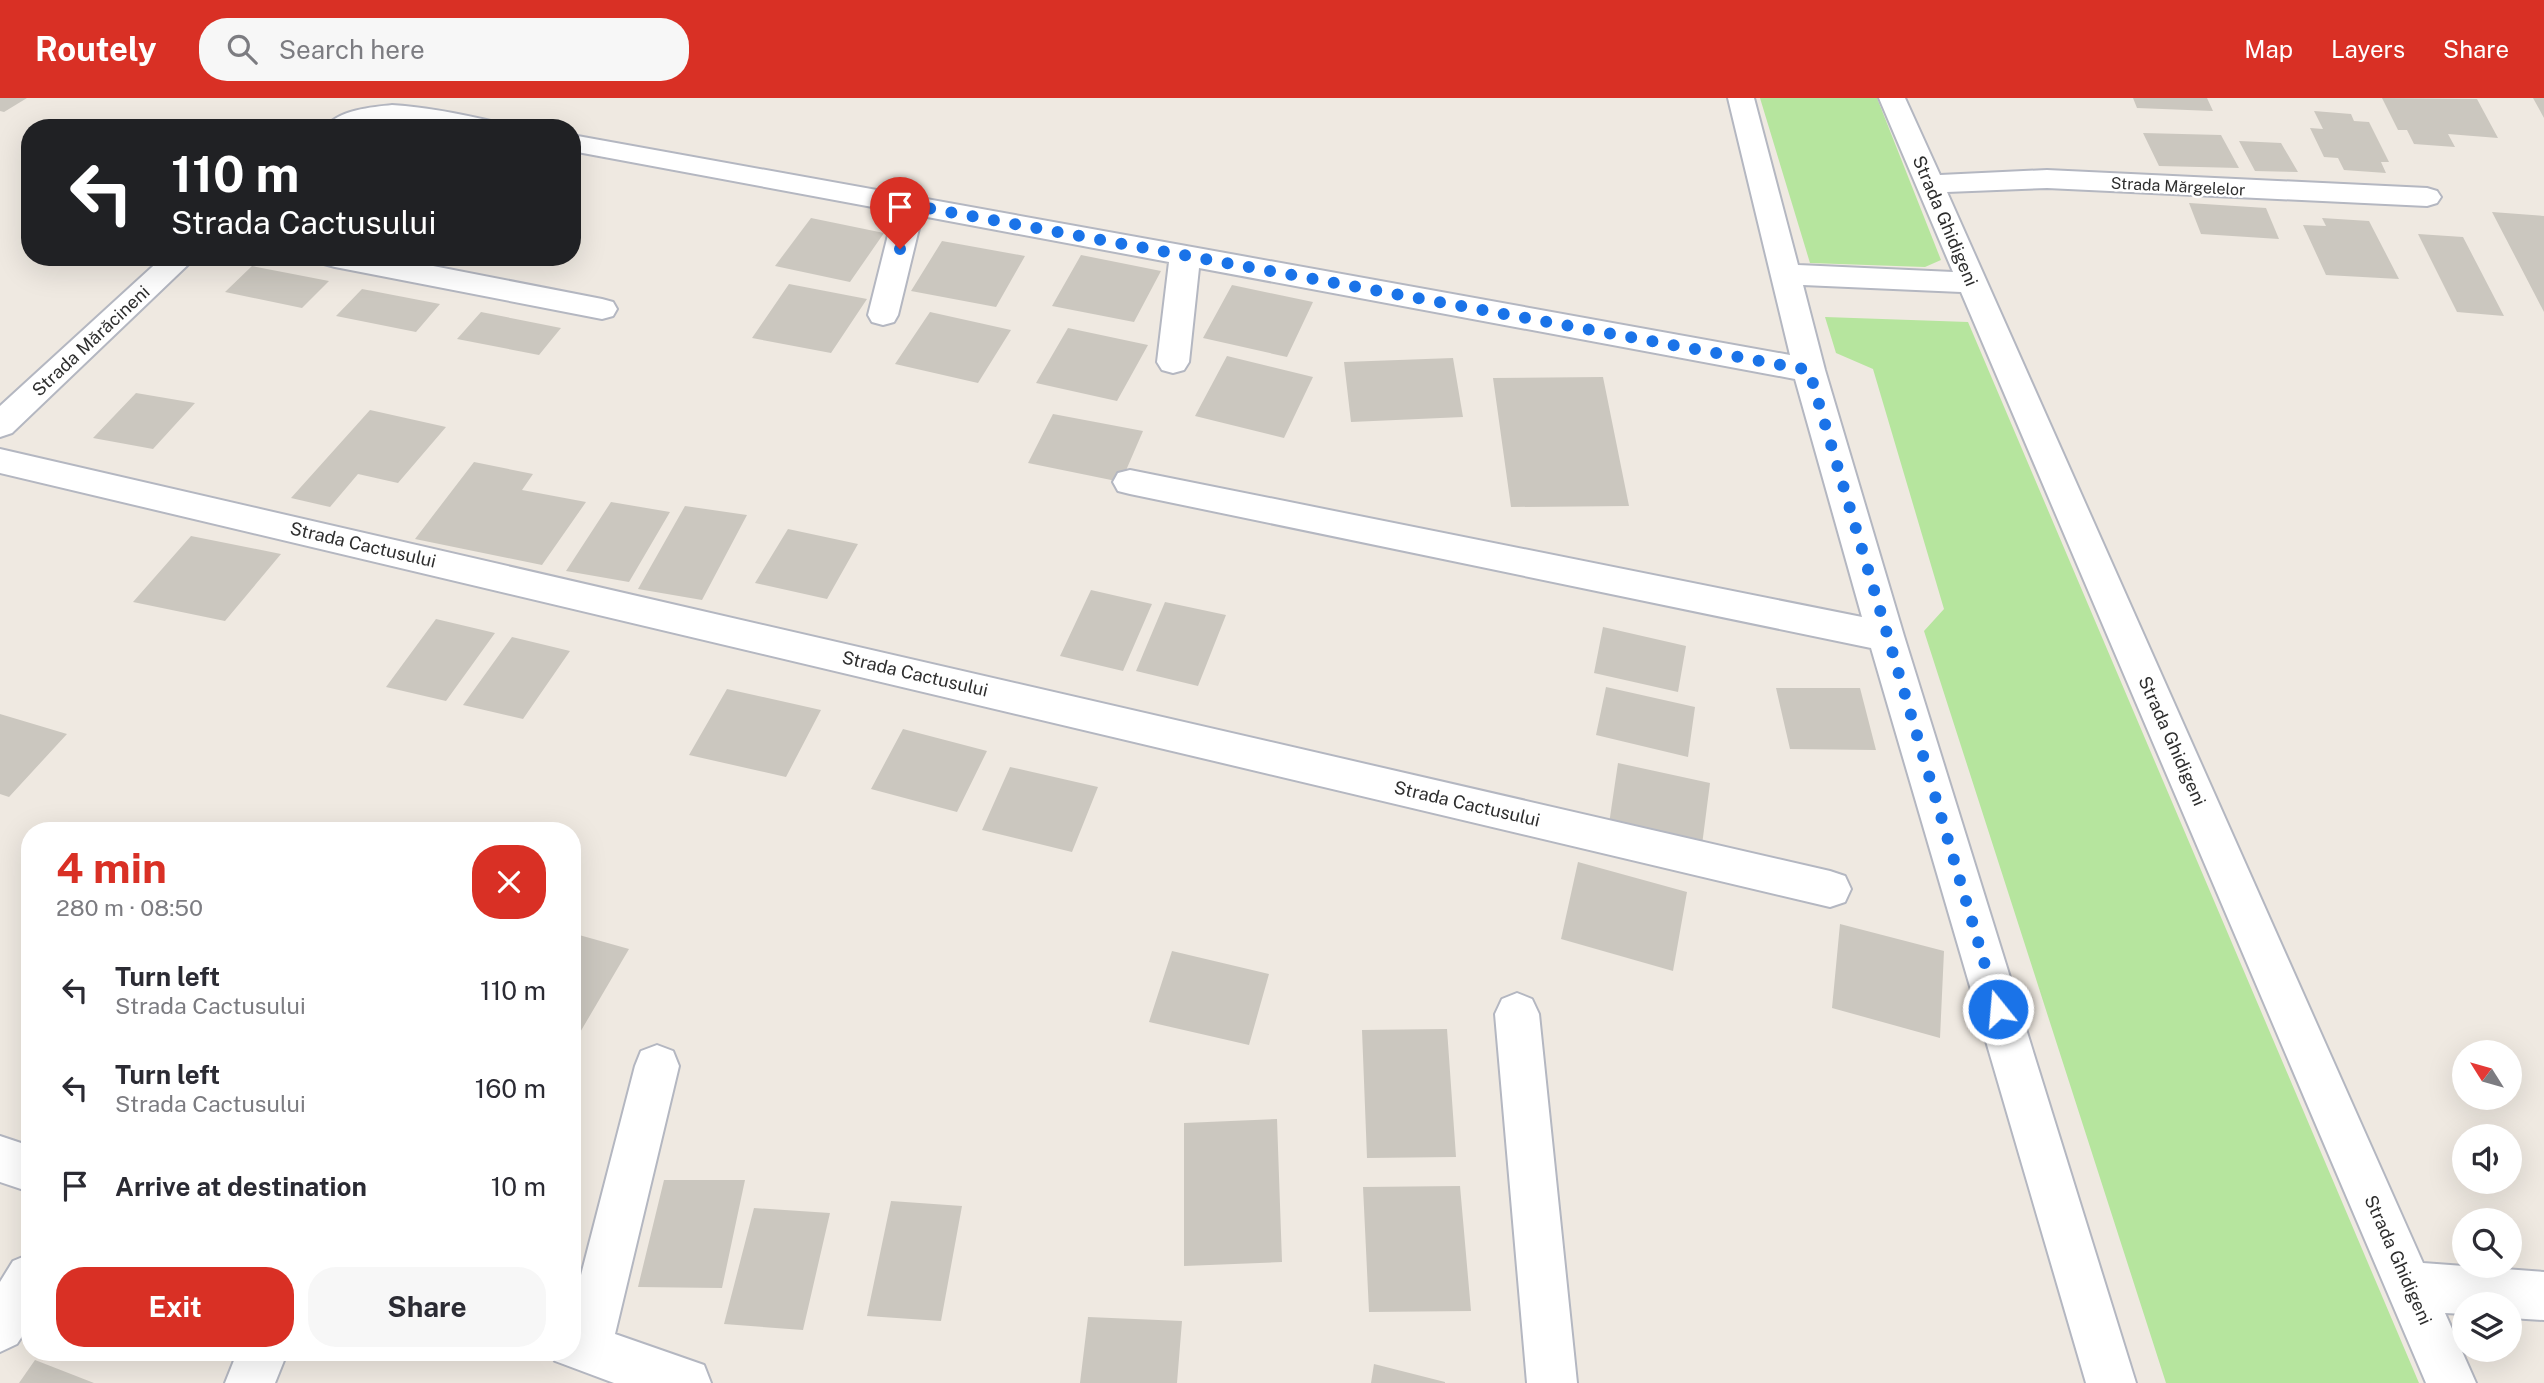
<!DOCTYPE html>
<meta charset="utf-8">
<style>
body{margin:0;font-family:"Public Sans",sans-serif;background:#f7f7f7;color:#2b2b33;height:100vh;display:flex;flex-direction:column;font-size:26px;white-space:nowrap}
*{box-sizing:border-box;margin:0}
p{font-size:23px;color:#7c7c81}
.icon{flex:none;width:38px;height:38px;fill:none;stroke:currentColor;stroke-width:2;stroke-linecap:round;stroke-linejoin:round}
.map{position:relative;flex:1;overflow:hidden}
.sheet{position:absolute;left:21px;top:724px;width:560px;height:539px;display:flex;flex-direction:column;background:#fff;border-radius:28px;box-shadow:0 7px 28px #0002}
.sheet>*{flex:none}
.guide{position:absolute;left:21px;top:21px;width:560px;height:147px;border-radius:28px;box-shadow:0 7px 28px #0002;background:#202124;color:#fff;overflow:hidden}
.needle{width:46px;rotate:307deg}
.controls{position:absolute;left:2452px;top:942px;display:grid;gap:14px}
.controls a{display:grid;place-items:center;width:70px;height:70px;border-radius:50%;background:#fff;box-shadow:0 7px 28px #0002;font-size:35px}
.pin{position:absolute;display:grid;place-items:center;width:60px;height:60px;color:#fff;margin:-72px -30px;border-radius:50% 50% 50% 0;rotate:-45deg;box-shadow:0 0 7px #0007}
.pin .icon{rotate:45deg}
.me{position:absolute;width:77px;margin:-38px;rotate:343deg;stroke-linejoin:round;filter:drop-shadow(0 0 5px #0008)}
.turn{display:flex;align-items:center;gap:24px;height:147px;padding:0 35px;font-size:32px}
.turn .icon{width:91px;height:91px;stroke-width:2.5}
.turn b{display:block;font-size:49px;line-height:60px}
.round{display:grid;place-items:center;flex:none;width:74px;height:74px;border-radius:28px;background:#f7f7f7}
.summary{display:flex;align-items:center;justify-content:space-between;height:119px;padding:0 35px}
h1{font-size:42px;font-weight:700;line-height:52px;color:#d93025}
.cta{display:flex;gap:14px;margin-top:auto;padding:14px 35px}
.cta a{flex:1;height:80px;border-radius:28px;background:#d93025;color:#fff;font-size:28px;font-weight:700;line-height:80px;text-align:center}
.cta a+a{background:#f7f7f7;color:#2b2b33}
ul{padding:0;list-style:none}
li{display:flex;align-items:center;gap:21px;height:98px;padding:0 35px}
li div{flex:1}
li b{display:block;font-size:26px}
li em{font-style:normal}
header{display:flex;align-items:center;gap:42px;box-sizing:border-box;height:98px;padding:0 35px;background:#d93025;color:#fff}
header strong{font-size:33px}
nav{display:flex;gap:38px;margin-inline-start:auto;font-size:24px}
.search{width:490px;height:63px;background:#f7f7f7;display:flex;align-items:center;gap:18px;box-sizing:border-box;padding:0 24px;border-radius:28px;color:#7c7c81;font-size:26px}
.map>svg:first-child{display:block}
.green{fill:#b6e59e}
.building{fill:#cbc7bf}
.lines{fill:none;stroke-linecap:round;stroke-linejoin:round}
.minor-casing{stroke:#b4b7c1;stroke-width:4}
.minor{fill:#fff;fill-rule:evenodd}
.route{stroke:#1a73e8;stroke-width:12;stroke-dasharray:0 21.6}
.labels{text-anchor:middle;stroke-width:5;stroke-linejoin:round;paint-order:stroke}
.far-street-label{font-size:16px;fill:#2e2e2e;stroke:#fff}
.street-label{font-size:18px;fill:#2e2e2e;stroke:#fff}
</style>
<header>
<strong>Routely</strong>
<div class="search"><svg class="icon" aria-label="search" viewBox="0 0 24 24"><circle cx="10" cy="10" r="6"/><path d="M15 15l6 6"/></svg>Search here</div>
<nav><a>Map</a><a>Layers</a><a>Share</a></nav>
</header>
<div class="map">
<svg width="2544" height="1285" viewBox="0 0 2544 1285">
<rect width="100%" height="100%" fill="#efe9e1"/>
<path class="green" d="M1760,0H1877L1941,162L1925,169L1810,165Z
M1825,219L1968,224L2419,1285H2166L1924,533L1944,511L1873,271L1836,255Z"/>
<path class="building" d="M0,0H27L4,14L0,13Z
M2133,0H2207L2213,13L2137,10Z
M2382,0L2477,1L2498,40L2448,36L2455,49L2414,46L2407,32H2398Z
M2533,0H2544V20Z
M2314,13L2351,16L2354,23L2369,24L2389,64H2381L2386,75L2344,72L2338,60L2324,59L2310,30L2323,31Z
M2143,35L2221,37L2239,70L2159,68Z
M2239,43L2281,45L2298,74L2255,73Z
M2189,105L2266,110L2279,141L2201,136Z
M2492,114L2544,118V214Z
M811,120L884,135L850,184L775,168Z
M2322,120L2369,123L2399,181L2326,177L2303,127L2326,128Z
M2418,136L2463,139L2504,218L2457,214Z
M942,143L1025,158L996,209L911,193Z
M1081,157L1161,173L1134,224L1052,208Z
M252,168L329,183L302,210L225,194Z
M789,186L867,201L831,255L752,240Z
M1232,187L1313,204L1287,259L1203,240Z
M362,191L440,206L416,234L336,218Z
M481,214L561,230L539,257L457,241Z
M930,214L1011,232L978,285L895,266Z
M1068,230L1148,247L1117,303L1036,285Z
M1227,258L1313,279L1284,340L1195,318Z
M1453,260L1463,319L1351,324L1344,264Z
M1603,279L1629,408L1511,409L1493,280Z
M136,295L195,305L153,351L93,340Z
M370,312L446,329L398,385L358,376L330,409L291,400Z
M1053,316L1143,333L1121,384L1028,365Z
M474,364L533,376L522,392L586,404L542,467L415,441Z
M611,404L670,414L629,484L566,473Z
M685,408L747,417L702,502L638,491Z
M788,431L858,446L827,501L755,485Z
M191,438L281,456L225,523L133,504Z
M1091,492L1152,506L1123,573L1060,558Z
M1165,504L1226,517L1198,588L1136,573Z
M436,521L495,535L446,603L386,589Z
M1603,529L1686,548L1678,594L1594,575Z
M512,539L570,553L523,621L463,607Z
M1606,589L1695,609L1688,659L1596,637Z
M1776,590H1860L1876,652L1790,651Z
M727,591L821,612L786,679L689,657Z
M0,616L67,636L9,699L0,696Z
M903,631L987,653L957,714L871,691Z
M1618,665L1710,685L1702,747L1609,726Z
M1010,669L1098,689L1072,754L982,732Z
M1578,764L1687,794L1673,873L1561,841Z
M1840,826L1944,853L1940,940L1832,910Z
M572,835L629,851L572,948Z
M1172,853L1269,876L1249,947L1149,924Z
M1447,931L1456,1059L1367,1060L1362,932Z
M580,1020L574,1054H572V1021Z
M1277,1021L1282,1164L1184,1168V1025Z
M664,1082H745L722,1190L638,1189Z
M1460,1088L1471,1213L1369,1214L1363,1089Z
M891,1103L962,1108L941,1223L867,1218Z
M754,1110L830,1115L803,1232L724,1226Z
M1088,1219L1182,1223L1177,1285H1080Z
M35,1262L94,1285H19Z
M1374,1266L1445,1284V1285H1371Z"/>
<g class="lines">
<defs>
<path id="minor" d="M1728,0H1754L1798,167L1953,174L1879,0H1905L1940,77L2047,72L2427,90L2437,93L2441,99L2437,105L2427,108L2047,90L1947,94L2423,1165L2544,1174V1222L2510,1220V1206H2464V1216L2445,1215L2476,1285H2426L1961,194L1803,187L1825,272L1904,538L2136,1285H2086L1871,550L1130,396L1118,393L1113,384L1118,375L1130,372L1862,519L1795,281L1199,170L1189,264L1184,272L1173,275L1162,272L1157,264L1169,164L922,118L898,217L894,224L883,227L872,224L868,217L894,113L572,53V37L1790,257Z
M392,7C427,9 461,16 495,24L499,30H444L392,23L361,30H325C338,12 372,9 392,7Z
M163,159H196L12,335L0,339V308Z
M320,159H387L602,201L613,204L617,211L613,218L602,221L335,169L324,166Z
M0,351L1830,773L1845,778L1851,791L1845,804L1830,809L0,375Z
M1517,895L1532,901L1539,916L1577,1285H1527L1495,916L1502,901Z
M657,947L673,953L679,968L615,1236L704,1267L711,1285H614L555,1263L551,1255H572V1212L635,968L641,953Z
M0,1038L30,1048V1094L0,1084Z
M30,1156V1226L17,1246L0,1254V1184L13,1163Z
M237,1255H287L275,1285H225Z"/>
</defs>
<use href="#minor" class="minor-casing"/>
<use href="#minor" class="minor"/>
</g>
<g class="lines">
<path class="route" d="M900,151L911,107L1809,272L1998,911"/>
</g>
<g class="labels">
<g class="far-street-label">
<text transform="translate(2178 88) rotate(3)" y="6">Strada Mărgelelor</text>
</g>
<g class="street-label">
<text transform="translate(1945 123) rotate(67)" y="6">Strada Ghidigeni</text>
<text transform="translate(91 243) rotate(-43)" y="6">Strada Mărăcineni</text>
<text transform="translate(363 447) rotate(13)" y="6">Strada Cactusului</text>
<text transform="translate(915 576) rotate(13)" y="6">Strada Cactusului</text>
<text transform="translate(2172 643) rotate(66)" y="6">Strada Ghidigeni</text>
<text transform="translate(1467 706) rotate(13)" y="6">Strada Cactusului</text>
<text transform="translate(2398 1162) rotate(66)" y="6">Strada Ghidigeni</text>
</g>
</g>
</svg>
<div class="controls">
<a><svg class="needle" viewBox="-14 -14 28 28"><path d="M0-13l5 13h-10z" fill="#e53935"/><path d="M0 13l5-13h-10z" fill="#7c7c81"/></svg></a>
<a><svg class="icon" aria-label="sound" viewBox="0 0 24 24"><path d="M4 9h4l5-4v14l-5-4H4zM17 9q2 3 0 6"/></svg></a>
<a><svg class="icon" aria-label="search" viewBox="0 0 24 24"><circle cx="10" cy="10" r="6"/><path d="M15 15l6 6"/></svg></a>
<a><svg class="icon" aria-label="layers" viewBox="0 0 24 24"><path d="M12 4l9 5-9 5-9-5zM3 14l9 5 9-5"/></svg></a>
</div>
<div class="pin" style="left:900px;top:151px;background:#d93025"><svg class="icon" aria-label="arrive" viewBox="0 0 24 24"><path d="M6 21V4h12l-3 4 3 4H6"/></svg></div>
<svg class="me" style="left:1998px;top:911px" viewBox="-20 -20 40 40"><circle r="17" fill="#1a73e8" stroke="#fff" stroke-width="3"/><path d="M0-11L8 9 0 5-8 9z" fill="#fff"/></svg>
<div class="guide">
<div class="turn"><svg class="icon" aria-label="left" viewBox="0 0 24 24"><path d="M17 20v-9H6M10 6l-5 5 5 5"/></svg><div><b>110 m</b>Strada Cactusului</div></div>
</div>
<section class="sheet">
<div class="summary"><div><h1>4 min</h1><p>280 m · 08:50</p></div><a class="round" style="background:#d93025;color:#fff"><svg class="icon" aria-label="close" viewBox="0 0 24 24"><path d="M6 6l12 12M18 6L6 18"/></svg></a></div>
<ul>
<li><svg class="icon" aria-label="left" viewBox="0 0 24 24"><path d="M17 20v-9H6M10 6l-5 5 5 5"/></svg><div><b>Turn left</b><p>Strada Cactusului</p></div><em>110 m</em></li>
<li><svg class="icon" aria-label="left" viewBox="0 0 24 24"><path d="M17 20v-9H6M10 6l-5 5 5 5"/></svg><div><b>Turn left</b><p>Strada Cactusului</p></div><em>160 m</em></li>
<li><svg class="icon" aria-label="arrive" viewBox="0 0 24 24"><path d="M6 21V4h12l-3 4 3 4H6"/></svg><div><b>Arrive at destination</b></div><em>10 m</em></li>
</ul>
<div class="cta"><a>Exit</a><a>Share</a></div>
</section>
</div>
